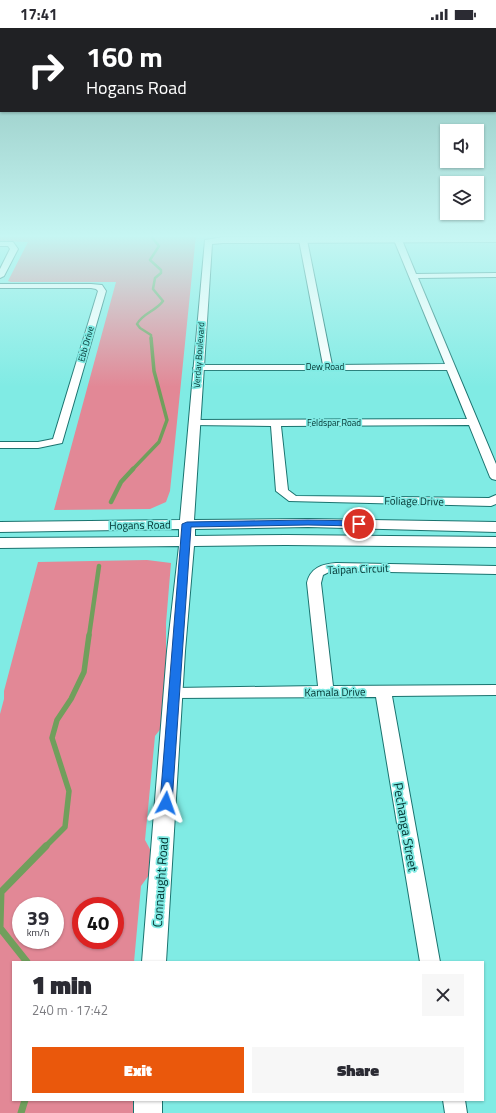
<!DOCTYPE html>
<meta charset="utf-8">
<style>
body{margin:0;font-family:"Titillium Web",sans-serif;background:#f7f7f7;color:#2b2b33;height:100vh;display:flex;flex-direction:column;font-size:15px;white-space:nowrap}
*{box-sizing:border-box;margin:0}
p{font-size:13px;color:#7c7c81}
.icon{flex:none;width:22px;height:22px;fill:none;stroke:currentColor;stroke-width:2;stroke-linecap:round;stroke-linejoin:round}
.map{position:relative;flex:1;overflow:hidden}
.drawer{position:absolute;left:12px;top:933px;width:472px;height:140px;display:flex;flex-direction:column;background:#fff;border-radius:0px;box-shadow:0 1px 3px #0004}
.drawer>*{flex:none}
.banner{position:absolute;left:0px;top:0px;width:496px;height:84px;box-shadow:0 1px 3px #0004;background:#202124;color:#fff;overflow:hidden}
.controls{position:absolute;left:440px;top:96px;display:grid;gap:8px}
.controls a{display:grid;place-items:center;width:44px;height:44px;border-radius:0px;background:#fff;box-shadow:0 1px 3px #0004;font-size:20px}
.speed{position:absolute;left:12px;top:869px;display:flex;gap:8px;font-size:20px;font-weight:700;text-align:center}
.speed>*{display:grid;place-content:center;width:52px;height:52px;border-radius:50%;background:#fff;box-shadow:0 1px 3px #0004;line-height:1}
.speed small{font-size:10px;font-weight:400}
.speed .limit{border:6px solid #d22;background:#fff;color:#111}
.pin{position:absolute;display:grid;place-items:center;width:34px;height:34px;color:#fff;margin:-17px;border:2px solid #fff;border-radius:50%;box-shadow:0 1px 4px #0007}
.me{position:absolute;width:44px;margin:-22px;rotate:4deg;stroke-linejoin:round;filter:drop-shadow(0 0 3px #0008)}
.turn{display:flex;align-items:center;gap:14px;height:84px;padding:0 20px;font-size:18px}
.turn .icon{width:52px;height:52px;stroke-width:2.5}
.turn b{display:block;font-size:28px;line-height:34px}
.round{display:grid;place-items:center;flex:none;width:42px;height:42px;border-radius:0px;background:#f7f7f7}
.overview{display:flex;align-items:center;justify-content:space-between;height:68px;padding:0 20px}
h1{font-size:24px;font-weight:800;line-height:30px}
.action{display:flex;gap:8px;margin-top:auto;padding:8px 20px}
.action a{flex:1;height:46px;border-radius:0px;background:#ea580c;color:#fff;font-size:16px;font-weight:800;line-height:46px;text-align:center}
.action a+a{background:#f7f7f7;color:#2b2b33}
.status{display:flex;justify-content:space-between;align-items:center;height:28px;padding:0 20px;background:#fff;direction:ltr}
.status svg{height:11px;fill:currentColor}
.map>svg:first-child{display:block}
.green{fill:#e28896;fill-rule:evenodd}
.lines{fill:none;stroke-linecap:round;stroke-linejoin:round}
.stream-far4{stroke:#709f5c;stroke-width:2.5}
.stream-far3{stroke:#709f5c;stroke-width:3.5}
.stream-far2{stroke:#709f5c;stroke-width:4.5}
.stream-far1{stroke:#709f5c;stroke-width:5.5}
.stream{stroke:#709f5c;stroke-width:7}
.minor-casing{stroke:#1a736f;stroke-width:2}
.tertiary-casing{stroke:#1a736f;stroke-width:2}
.minor{fill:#fff;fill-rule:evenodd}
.tertiary{fill:#fff;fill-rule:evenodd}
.route{fill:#1a73e8;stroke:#114b97}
.labels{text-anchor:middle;stroke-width:3.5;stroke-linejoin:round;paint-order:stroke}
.far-street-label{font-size:9px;fill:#00312f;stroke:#80ebe4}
.street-label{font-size:11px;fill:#00312f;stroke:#80ebe4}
.near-street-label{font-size:13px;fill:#00312f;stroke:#80ebe4}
</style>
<div class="status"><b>17:41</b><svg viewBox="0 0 49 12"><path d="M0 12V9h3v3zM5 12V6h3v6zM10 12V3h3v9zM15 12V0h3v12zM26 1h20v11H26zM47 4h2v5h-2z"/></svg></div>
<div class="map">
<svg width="496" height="1085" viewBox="0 0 496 1085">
<rect width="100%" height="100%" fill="#80ebe4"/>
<path class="green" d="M0,207H196L170,463L166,474L150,481L54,482L116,254H11L8,253L28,214L0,213Z
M147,532L171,535L166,595V636L162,699L155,708L145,812L151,823L149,847L141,858L134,934H13V1072H134V1085H0V686L4,671V663L38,534ZM21,878H55V912H21ZM81,878H115V912H81Z"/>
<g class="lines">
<path class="stream-far4" d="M150,207L159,218L150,232L161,242V245L155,250L153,261L163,273C156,283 143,285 137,296L140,300L151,307V311"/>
<path class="stream-far3" d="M132,442L159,414L167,392L154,343L151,310"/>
<path class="stream-far2" d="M111,474L121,454L133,441
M89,608L99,538"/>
<path class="stream-far1" d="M45,819L65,799L69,763L52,710L57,692L71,671L84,644L89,607"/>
<path class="stream" d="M0,899L1,864L46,818
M0,900L27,934
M21,1085L25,1072"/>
<defs>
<path id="minor" d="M303,210L307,212L332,337L445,336L394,212L398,210L402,212L416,246L496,245V249L418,250L496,436V452L492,451L490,449L469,397L281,398L288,462L296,468L489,470L496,467V476L491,478L289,473L276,463L271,398L190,397L189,395L190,393L194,392L467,391L447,342H195L193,340L198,337H323L299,212Z
M0,214H13L18,221L4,248L0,250V241L10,221L8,218H0Z
M0,256H91L102,257L106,263L62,415L38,420H0V414H38L53,411L98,263L96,261L91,260H0Z
M336,535L496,538V546L336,543L329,544L323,547L321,555L333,658L496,657V667L392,668L440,934H420L376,669L174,670L169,669L166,665L169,661L174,660L318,658L307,555C310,540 322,536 336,535Z
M443,1072H465L467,1085H445Z"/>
<path id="tertiary" d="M496,208V214L223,215L212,216L194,492L308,491L496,494V504L308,499L195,501V508L286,507L496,509V519L286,517L194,518L185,623L166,934H142L167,623L179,518L0,520V510L179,509V501L0,504V494L180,492L205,212L223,209Z
M134,1072H162V1085H134Z"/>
</defs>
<use href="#minor" class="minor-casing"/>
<use href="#tertiary" class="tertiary-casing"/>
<use href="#minor" class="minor"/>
<use href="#tertiary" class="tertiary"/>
</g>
<linearGradient id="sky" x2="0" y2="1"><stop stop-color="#8bbeb8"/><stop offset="0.58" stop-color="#c6f6f3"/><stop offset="1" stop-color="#c6f6f3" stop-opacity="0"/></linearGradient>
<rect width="496" height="359" fill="url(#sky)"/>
<path class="route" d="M308,492L359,493L363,496L359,498L308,497L191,499L172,775L170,778L166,779L162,778L160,775L182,496L187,494Z"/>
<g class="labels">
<g class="far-street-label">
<text transform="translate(86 316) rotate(-74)" y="3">Ebb Drive</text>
<text transform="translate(199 327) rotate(-86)" y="3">Verday Boulevard</text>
<text x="325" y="342">Dew Road</text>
<text x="334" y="398">Feldspar Road</text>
</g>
<g class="street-label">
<text transform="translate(414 473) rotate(1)" y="4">Foliage Drive</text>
<text transform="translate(140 497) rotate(-1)" y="4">Hogans Road</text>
<text transform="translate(358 541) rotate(-2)" y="4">Taipan Circuit</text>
<text transform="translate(335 664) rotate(-1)" y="4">Kamala Drive</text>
</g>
<g class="near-street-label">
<text transform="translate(406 799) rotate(80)" y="5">Pechanga Street</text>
<text transform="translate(160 854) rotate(-86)" y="5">Connaught Road</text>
</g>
</g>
</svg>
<div class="controls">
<a><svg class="icon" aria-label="sound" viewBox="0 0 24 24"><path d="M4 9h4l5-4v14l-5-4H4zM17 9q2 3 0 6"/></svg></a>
<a><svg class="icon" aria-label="layers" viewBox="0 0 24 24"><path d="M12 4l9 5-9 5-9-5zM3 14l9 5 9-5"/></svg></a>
</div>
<div class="speed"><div>39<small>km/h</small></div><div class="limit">40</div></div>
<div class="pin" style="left:359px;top:496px;background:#d93025"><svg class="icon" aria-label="arrive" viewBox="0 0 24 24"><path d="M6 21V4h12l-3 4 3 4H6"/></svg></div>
<svg class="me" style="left:166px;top:775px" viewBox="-20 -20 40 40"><path d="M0-17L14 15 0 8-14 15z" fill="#1a73e8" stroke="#fff" stroke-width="4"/></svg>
<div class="banner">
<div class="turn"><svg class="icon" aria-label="right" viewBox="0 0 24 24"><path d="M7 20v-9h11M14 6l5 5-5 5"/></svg><div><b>160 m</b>Hogans Road</div></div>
</div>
<section class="drawer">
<div class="overview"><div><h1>1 min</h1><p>240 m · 17:42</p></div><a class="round"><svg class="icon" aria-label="close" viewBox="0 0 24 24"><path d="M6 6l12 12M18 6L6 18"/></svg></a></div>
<div class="action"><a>Exit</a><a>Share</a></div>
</section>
</div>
